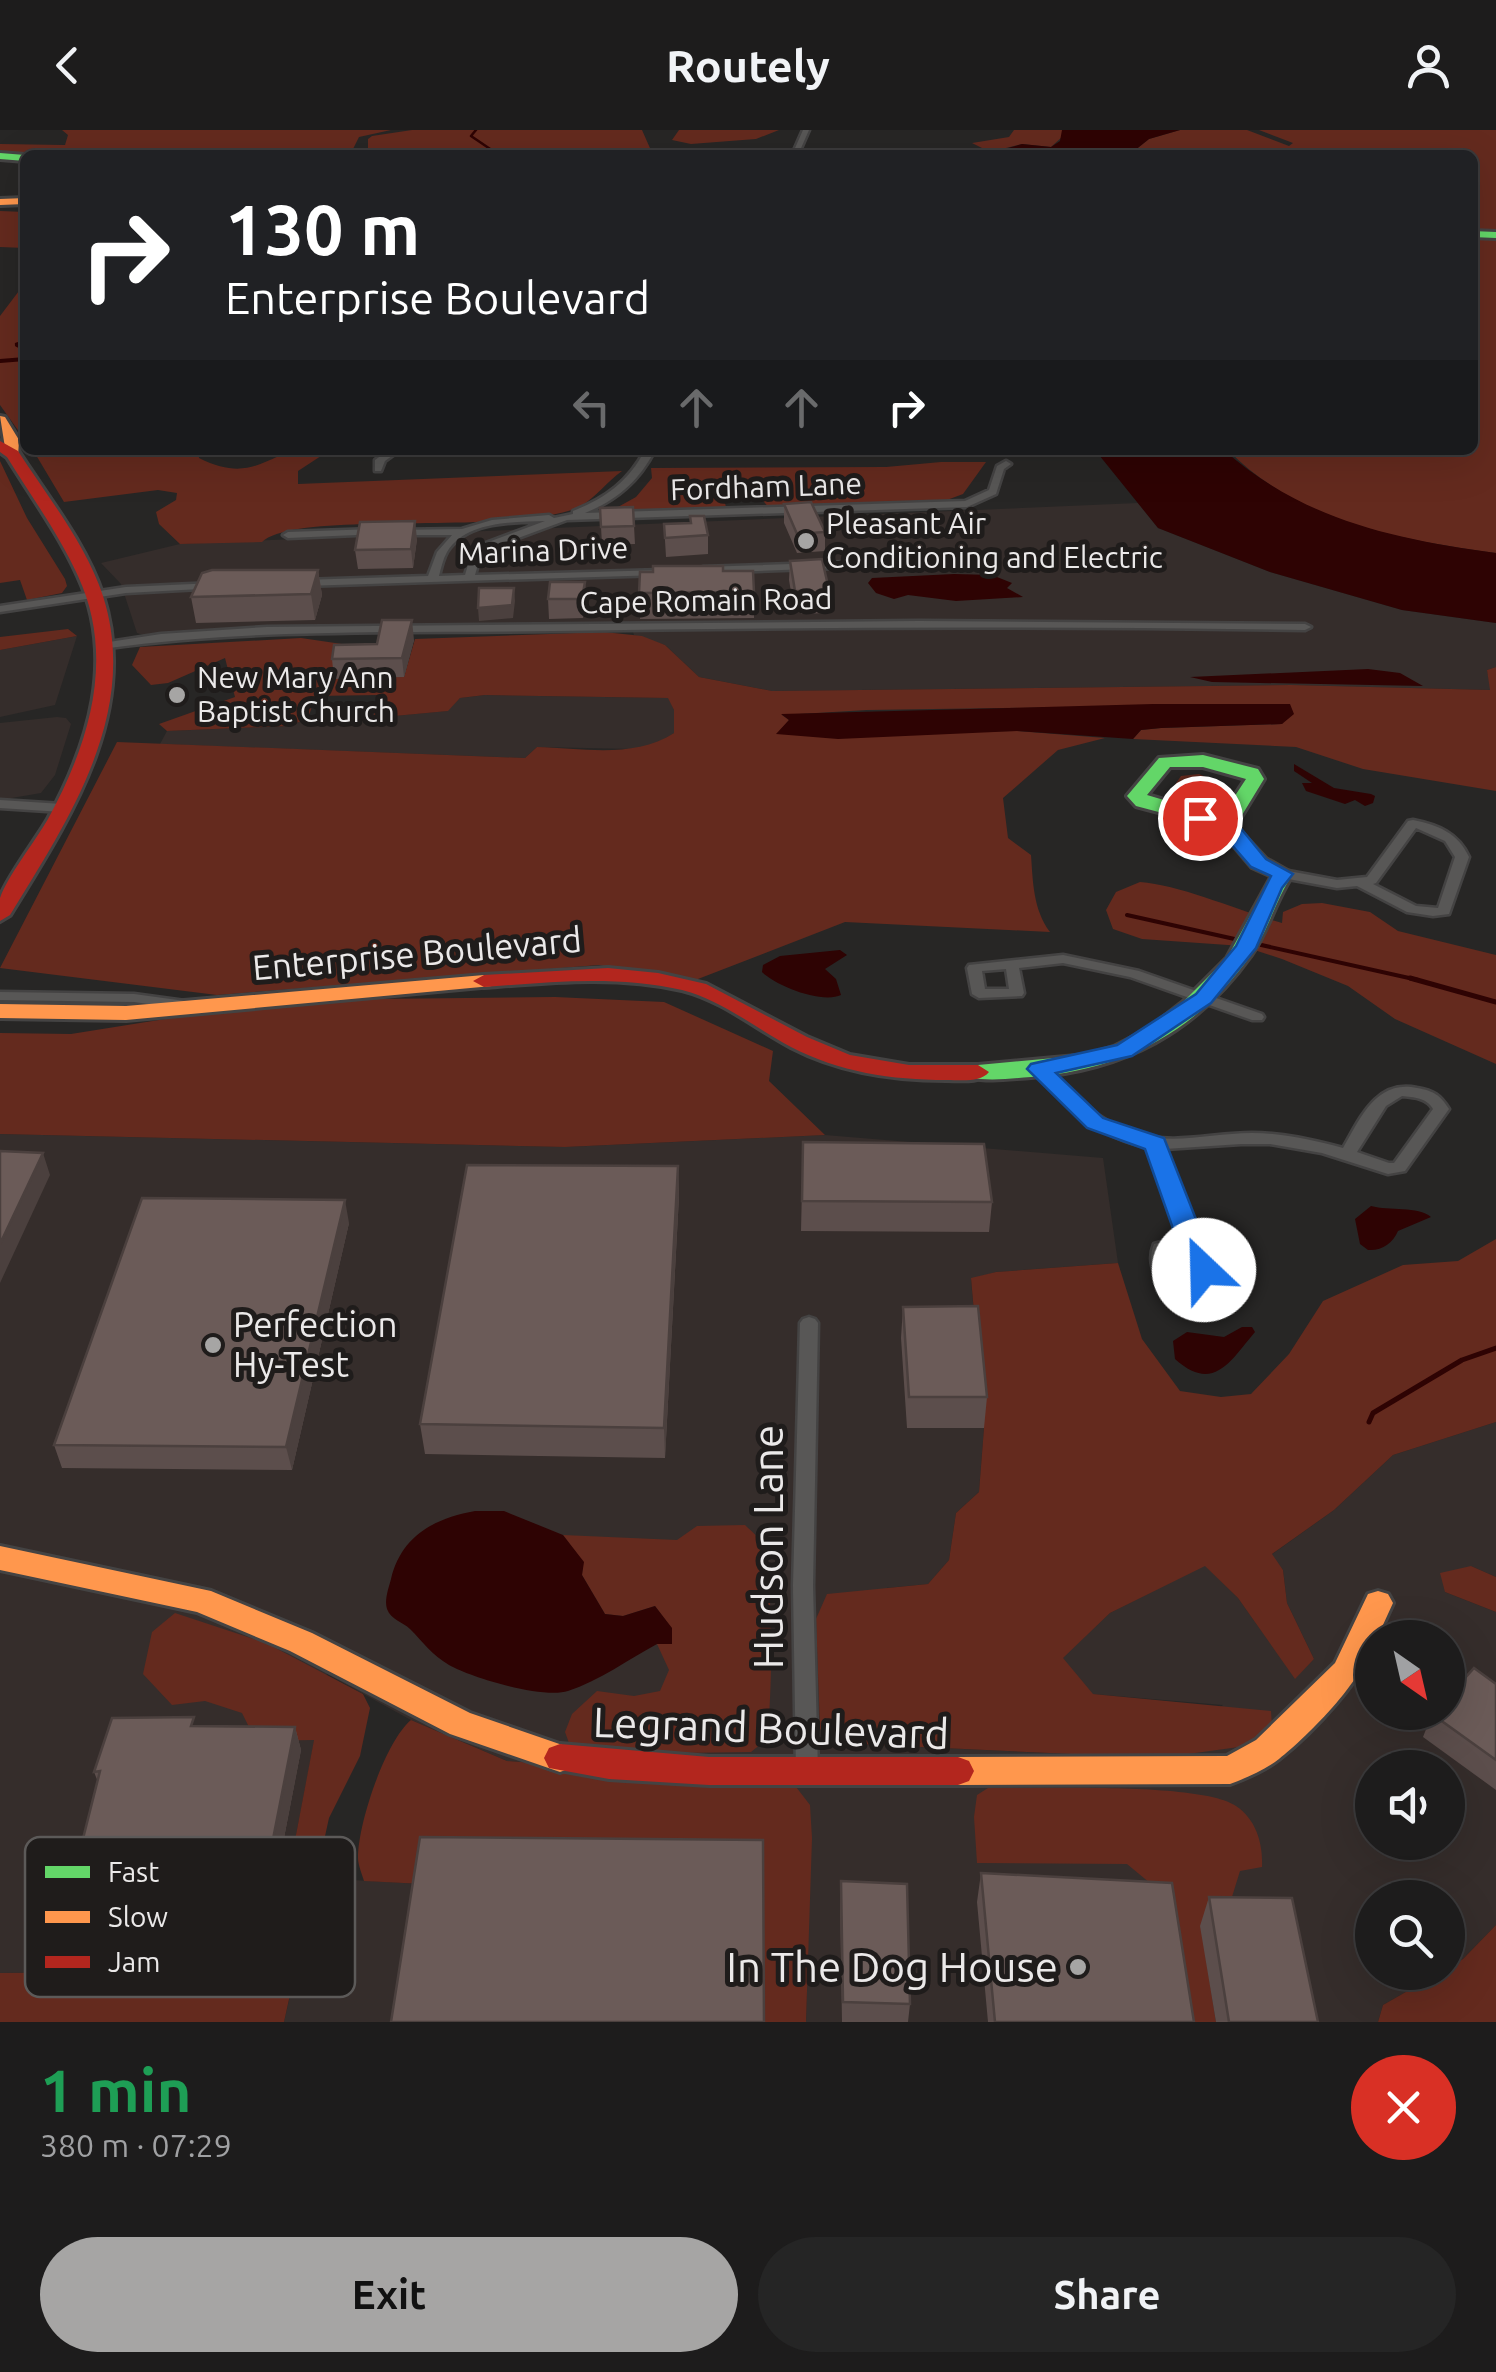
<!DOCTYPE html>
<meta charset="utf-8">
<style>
body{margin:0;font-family:Ubuntu,sans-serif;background:#252525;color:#f1f3f6;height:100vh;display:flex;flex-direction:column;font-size:38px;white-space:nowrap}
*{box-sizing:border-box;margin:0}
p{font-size:32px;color:#a0a1a3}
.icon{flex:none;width:55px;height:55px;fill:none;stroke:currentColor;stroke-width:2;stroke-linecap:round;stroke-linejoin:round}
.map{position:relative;height:1892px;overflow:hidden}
.details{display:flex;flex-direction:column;background:#1d1c1c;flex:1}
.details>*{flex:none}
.banner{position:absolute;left:20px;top:20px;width:1458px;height:305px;border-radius:15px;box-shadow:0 10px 40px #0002,0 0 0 2px #3b3a3b;background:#202124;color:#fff;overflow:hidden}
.needle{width:65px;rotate:146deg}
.buttons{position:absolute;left:1355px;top:1490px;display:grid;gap:20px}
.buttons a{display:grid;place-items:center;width:110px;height:110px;border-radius:50%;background:#1d1c1c;box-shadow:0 10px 40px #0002,0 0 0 2px #3b3a3b;font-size:50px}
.pin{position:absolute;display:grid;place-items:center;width:85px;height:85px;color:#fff;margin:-42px;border:5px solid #fff;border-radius:50%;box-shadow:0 2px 10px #0007}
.me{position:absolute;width:110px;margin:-55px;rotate:336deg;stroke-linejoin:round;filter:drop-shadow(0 0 8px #0008)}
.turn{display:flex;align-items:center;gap:35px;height:210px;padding:0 40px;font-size:45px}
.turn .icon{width:130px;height:130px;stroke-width:2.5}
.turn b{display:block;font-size:70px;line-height:85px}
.lanes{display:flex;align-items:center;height:95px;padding:0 40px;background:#0003;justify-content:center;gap:50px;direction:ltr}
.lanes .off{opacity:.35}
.round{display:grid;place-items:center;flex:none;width:105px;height:105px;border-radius:52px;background:#252525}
.overview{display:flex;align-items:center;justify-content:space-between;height:170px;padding:0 40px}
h1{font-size:60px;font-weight:700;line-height:75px;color:#1e9e55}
.cta{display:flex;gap:20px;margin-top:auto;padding:20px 40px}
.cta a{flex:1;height:115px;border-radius:60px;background:#a6a5a4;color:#111;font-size:40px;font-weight:700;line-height:115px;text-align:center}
.cta a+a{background:#252525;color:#f1f3f6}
header{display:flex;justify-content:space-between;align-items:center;height:130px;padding:0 40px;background:#1d1c1c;font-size:45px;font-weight:700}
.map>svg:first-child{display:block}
.built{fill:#352d2b;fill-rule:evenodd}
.green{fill:#642a1e}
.water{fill:#2e0303}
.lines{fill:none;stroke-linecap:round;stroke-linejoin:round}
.stream-far2{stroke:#2e0303;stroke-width:2.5}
.stream-far1{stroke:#2e0303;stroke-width:4}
.stream{stroke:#2e0303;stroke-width:5}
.street-casing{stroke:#444343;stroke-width:5}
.fast-casing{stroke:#444343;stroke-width:6}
.slow-casing{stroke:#444343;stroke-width:6}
.jam-casing{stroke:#444343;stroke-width:6}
.street{fill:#585756;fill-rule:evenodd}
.fast{fill:#63d668;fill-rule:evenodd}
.slow{fill:#ff974d;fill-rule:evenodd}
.jam{fill:#b3261e;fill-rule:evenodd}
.wall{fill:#5c4e4c}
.shaded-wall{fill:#4b403e}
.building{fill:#6b5b58;stroke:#4b403e;stroke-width:2.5}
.route{fill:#1a73e8;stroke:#114b97;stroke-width:2.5}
.poi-dot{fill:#a6a5a4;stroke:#1f1c1b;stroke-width:4}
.labels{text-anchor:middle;stroke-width:10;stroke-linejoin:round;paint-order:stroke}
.far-street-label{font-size:30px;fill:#ebe9e9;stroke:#1f1c1b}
.far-poi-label{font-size:30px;fill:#ebe9e9;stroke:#1f1c1b;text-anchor:start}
.street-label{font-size:35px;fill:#ebe9e9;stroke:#1f1c1b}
.poi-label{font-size:35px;fill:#ebe9e9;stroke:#1f1c1b;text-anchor:start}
.near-street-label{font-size:42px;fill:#ebe9e9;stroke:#1f1c1b}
.near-poi-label{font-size:42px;fill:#ebe9e9;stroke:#1f1c1b;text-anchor:end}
.key{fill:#1f1c1b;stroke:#5c5a59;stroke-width:2.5}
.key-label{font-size:28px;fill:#ebe9e9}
</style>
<header><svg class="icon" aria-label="back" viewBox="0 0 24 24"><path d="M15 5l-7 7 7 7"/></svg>Routely<svg class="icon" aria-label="person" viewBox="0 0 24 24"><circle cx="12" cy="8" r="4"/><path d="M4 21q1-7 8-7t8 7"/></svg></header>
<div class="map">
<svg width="1496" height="1892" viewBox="0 0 1496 1892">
<rect width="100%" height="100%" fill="#272625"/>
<path class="built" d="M1138,373L1158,398L1270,442L1402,480L1496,493V537L1487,540L1491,560L1291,555L772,561L699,547L665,515L634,505L630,493L251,499L143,505L137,503L121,454L101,433L180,414Z
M77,506L55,575L0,587V520Z
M485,565L669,568L674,580V603L657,614L635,619L537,617L525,628L160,614L167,601L287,596L308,589L373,588L447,581L460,568Z
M57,587L66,588L71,594L55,645L41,663L0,670V593Z
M0,1004L565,1017L825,1005L1103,1028L1118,1133L996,1142L971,1149L984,1298L979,1362L956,1383L949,1430L928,1454L887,1458L821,1599L835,1613L1159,1628L1223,1575L1092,1564L1062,1528L1110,1483L1205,1435L1238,1468L1295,1548L1314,1529L1287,1473L1283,1440L1271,1425L1334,1380L1393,1325L1496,1292V1447L1471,1436L1445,1462L1496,1482V1795L1463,1829L1448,1838V1768H1372V1842L1439,1843L1383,1875L1378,1892H806L808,1817L793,1653L507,1631L411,1590L327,1544L273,1826L260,1841L0,1843ZM1372,1508H1448V1582H1372ZM1372,1638H1448V1712H1372Z
M317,1748L422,1754L764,1892H284Z"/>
<path class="green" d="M62,0H391L359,7L350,25L0,22V14L65,15L68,5Z
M412,0H642L653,25H368V9L372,6Z
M679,0H779L756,9L691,14L672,10Z
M1014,0H1062V7L1051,17L1022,14L990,22L972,13L1009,7Z
M1180,0H1247L1289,16L1293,13L1259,0H1496V423C1400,410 1298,392 1228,320H1472V25H1129L1149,9Z
M0,81L25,82V118L0,117Z
M25,153V310L0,275V186Z
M33,320H198L199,328C264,361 274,305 324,324L298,341V354L622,341C608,351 595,368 581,376C515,408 299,378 262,412L180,414L159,394L156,382L176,370L177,363L158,360L64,372Z
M0,331L27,388L65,449L67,456L62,463L27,470L20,450L0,453Z
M941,332H986L963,364L947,370L770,379L755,361L721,360L727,380L609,382L636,367L652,348L651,338L886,337Z
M68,499L77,506L0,520V507Z
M604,502L642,506L665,515L699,547L772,561L1291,555L1490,560L1487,540L1496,537V661L1363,639L1296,617L1133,609L1141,600L1161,598L1282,594L1290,574L867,580L782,585L789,590L778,603L1017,601L1105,608L1058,620L1003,668L1008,708L1031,725C1033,752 1033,779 1050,802L845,792L685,854L599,835L217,865L0,838L117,612L525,628L537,617C582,618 634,629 674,603V580L668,568L485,565L460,568L448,581L373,588L378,565L315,566L308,589L287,596L167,601L159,594L235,567L225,528L168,553L151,555L132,535L140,517L301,508L342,514L335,548L404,547L415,509Z
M1199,644L1222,654L1210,673L1176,668L1170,662L1181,646Z
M1140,752C1181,755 1239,781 1282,793L1283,782L1302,774L1322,773L1370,782L1398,801L1496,825V934L1395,889L1348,856L1282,829L1242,816L1142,809L1113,799L1106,780L1116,762Z
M555,867L664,872L773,921L769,951L825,1005L565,1017L0,1004V903L71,904L284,870Z
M1496,1109V1292L1393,1325L1334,1380L1272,1424L1283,1440L1287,1473L1314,1529L1295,1549L1238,1468L1205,1436L1110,1483L1063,1528L1093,1564L1271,1581L1272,1597L1246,1616L1159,1628L835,1613L820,1599L816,1489L827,1464L928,1454L949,1430L956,1383L979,1362L984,1298L971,1148L996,1142L1118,1133L1142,1209L1180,1261L1221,1267L1251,1264L1289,1224L1323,1171L1403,1135L1458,1131Z
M745,1395C750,1400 758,1406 761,1413C775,1446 772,1571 767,1609L751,1622L677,1623L569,1613L565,1602L572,1584L597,1561L634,1566L660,1561L669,1540L657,1514H672V1499L655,1476L623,1486L605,1484L582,1445L583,1432L563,1405L677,1410L697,1396Z
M1471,1436L1496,1447V1482L1445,1462L1440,1443Z
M175,1483L266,1513L363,1564L370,1578L360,1626L329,1688L284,1892H0V1843L259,1841L273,1826L314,1610L256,1611L242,1583L205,1571L172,1575L143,1544L152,1502Z
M411,1590L507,1631L793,1653L810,1675L812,1708L806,1892H764L423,1754L364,1751C362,1744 358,1735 358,1728C358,1693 385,1612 411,1590Z
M988,1658C1039,1659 1201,1652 1236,1676C1257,1690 1263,1715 1262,1737L1240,1741L1223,1796L1201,1797L1216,1892H1181L1156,1758L1127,1734L977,1733L974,1687L977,1665Z
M1496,1795V1892H1378L1383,1875L1439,1843L1448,1842V1838L1463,1829Z"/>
<path class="water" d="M1062,0H1180L1149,9L1129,25H983L1022,14L1051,17L1060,11Z
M1095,320H1224C1303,390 1394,409 1496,423V493L1402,480L1270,442L1158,398Z
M954,444L992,445L1012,453L1007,458L1023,467L956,471L908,465L894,469L876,463L868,453L872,448Z
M1368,539L1400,543L1423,556L1212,552L1190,547Z
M1153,574H1290L1294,584L1282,594L1161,598L1141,600L1133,609L1017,601L838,609L776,604L789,590L781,584Z
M1294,634L1334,658L1371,664L1375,666L1373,673L1365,676L1355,670L1345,674L1306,661L1302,653H1312L1294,641Z
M840,820L847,825L825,839L836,849L841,865C822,874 776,856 762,842L763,835L780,826Z
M1371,1076C1389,1081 1418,1076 1431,1087L1398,1101C1393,1113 1382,1121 1368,1120L1360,1114L1355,1089Z
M1242,1197H1252L1255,1202C1231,1230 1214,1264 1175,1229L1173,1211L1187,1202L1224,1207Z
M475,1381H504L563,1405L584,1432L582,1445L605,1484L623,1486L655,1476L672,1498V1514H657C629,1529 599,1551 568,1561C543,1569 472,1548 449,1535C432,1525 423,1512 410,1499C403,1492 391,1490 387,1479C384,1470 389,1457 391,1449C401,1406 435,1388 475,1381Z"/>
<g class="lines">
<path class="stream-far2" d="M476,0L471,6L499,25
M22,217L16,214L25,211"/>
<path class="stream-far1" d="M17,215L25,219
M0,231L25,229
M1127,785L1418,850"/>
<path class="stream" d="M1410,848L1496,872
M1369,1292L1373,1283L1462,1230L1496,1218"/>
<defs>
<path id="street" d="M803,0H809L798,25H792Z
M389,320H400L385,331L381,341H375V330Z
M645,320H655C639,351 617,370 585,383L965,371L989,360L997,336L1006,331L1011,334L1004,339L996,364L967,377L567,390L491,418L481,424L475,445L664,440V444L660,445L303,456L298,453L303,450L428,446L437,422L452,405H398L393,402L394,400L462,399L492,390L549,385L554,388L573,384V381C606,368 629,351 645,320ZM545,391L483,414L472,421L465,445L439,446C441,438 443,429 447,422C466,391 513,392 545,391Z
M375,399L380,402L379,404L288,408L283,405L288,402Z
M994,427L999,430L998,432L703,443L698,440L703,437Z
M215,453L219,454V458L126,463L0,482V476L126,457Z
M919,491L1305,494L1311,497L1305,500C1055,496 805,497 555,501C406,503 257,498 109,518L103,515L109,512L161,504L267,497Z
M0,670L62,674L68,678L62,682L0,678Z
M1413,690C1438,695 1458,703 1469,727L1449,784L1433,786L1407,782L1357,756L1337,758L1283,748L1276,744L1283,740L1337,750L1367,747L1408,691ZM1416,698L1445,711L1455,727L1438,778L1416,776L1373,754L1376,753Z
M1063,825L1139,841L1262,884L1264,887L1262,890H1252L1130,847L1063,833L1019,838L1024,863L1022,866L979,868L972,864L967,838L969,835ZM1006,839L1009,859H985L982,841Z
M0,862L134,864L185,871L192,875L185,879L134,872L0,870Z
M1039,934L1044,936C1070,963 1099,993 1136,1004C1175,1015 1213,1003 1252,1003C1283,1003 1313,1010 1343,1018C1360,989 1376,949 1417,958C1434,961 1440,965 1449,979L1405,1041L1388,1044L1322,1023L1270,1014H1241L1165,1019L1197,1110L1211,1140L1200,1160L1194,1162L1163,1159C1154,1144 1147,1132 1154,1114L1180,1107L1148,1017C1100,1008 1067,978 1034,942L1032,939ZM1402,966C1414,967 1427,968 1433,979L1394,1033H1389L1357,1022L1386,976ZM1184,1117L1195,1140L1189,1150L1174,1149L1167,1137L1168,1122Z
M809,1187L815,1189L818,1193L813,1456L818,1641L814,1648L807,1651L800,1648L796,1641L793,1456L800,1193L803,1189Z"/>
<path id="fast" d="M0,23L25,25V31L0,29Z
M1472,101L1496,102V108L1472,107Z
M1203,625L1258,639L1264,649L1239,690L1238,699L1266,729L1293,744C1275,770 1269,800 1251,825C1196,902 1124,940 1031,947C1012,948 989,952 970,947L967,942L970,937L978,935L1087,925L1114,917L1147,900L1182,873L1227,828L1272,746L1252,737L1219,698L1136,676L1127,666L1159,628ZM1170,637H1203L1246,649L1221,687L1147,665Z"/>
<path id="slow" d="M25,68V74L0,75V69Z
M0,286L5,287L19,310L18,327L6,324Z
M484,845L492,846L495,851L492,856L126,890L0,888V874L126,876Z
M0,1416L211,1461L312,1503L470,1583L571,1618L576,1628L571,1638L560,1642L450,1604L290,1521L197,1482L0,1440Z
M1378,1461L1388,1464L1393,1473L1377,1508H1372C1372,1543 1307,1607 1279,1629C1265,1640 1246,1648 1230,1654L958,1655L947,1651L942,1641L947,1631L958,1627L1227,1626L1256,1610L1335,1533L1368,1464Z"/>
<path id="jam" d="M0,311L18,321C47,366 86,414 103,466C140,583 69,689 10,785L0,791C0,784 0,774 0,768C7,747 36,710 48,689C89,614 116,528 78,446C59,404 31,366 7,327L0,322Z
M608,838L658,843L706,854L807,907L850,925L909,935H978L989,942C980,953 961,950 946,950C892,950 839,942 791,917C755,898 722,870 682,860C617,845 550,852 484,857L473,851L484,845Z
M560,1614L709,1627H958L969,1631L974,1641L969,1651L958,1655H709L609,1649L549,1638L544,1628L549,1618Z"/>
</defs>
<use href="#street" class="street-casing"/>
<use href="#fast" class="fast-casing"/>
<use href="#slow" class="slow-casing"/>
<use href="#jam" class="jam-casing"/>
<use href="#street" class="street"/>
<use href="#fast" class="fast"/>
<use href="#slow" class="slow"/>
<use href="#jam" class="jam"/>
</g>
<path class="wall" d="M784,374L825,402V421L797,423L784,393Z
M633,377L635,414L602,415L600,378Z
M664,394L708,405V424L666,427Z
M417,409L413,438L358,439L355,420Z
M822,429L828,479L825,483L801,484L800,480H794L789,450L790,431Z
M318,440L322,465L315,490L196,493L191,467Z
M723,441L754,462V488L640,489L639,463Z
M585,452L586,471L583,488L549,489L548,469Z
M414,510L404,547L334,549L332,529L377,514Z
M803,1012L992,1072L989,1102L801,1101Z
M678,1036L679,1066L665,1328L425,1324L420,1294Z
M349,1093L292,1340L62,1338L54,1315Z
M903,1177L987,1267L984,1298H907L901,1208Z
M1496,1554V1660L1423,1607L1432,1584Z
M197,1596L295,1597L301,1620L260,1832L68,1830L58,1808L98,1652L94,1642Z
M981,1743L1194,1892H988L977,1772Z
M841,1751L910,1874L908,1892H842L840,1773Z
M1209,1767L1318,1892H1216L1200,1796Z"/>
<path class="shaded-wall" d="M415,391L417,409L413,438L411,419Z
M318,440L322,465L315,490L311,464Z
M585,452L586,471L583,488L582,469Z
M514,458L515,471L513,488L479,491L478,478Z
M829,460L828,479L825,483V464Z
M412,490L414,510L404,547L402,528Z
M43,1023L50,1045L0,1153V1114Z
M678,1036L679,1066L665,1328L664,1298Z
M345,1070L349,1093L292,1340L286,1317Z
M295,1597L301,1620L260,1832L253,1811Z"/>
<path class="building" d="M811,372L825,402L797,404L784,374Z
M633,377L634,396L601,397L600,378Z
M690,386H704L708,405L665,408L664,394L691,393Z
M415,391L411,419L355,420L360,392Z
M822,429L829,460L825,464L801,465L800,461H795L790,431Z
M653,436H723V441H753L754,462L639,463L640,442H653Z
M212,440H318L311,464L191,467L202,443Z
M550,452H585L582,469H548Z
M479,458H514L512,475L478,478Z
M382,490H412L402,528L332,529L334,515L377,514Z
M803,1012L984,1014L992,1072L802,1071Z
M0,1021L43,1023L0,1114Z
M467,1035L678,1036L664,1298L420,1294Z
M142,1068L345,1070L286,1317L54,1315Z
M978,1176L987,1267H909L903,1177Z
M1474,1538L1496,1554V1630L1432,1584L1433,1582H1448V1567Z
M194,1587L191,1596L295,1597L253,1811L58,1808L100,1641L94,1642L112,1588Z
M420,1707L763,1710L764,1892H391Z
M981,1743L1172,1753L1194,1892H995Z
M841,1751L907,1754L910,1874L843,1872Z
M1209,1767L1292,1768L1318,1892H1229Z"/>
<path class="route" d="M1200,682L1235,691L1266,729L1293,744L1282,758L1256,818L1211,873L1132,926L1056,943L1103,988L1164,1008L1216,1140L1212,1146H1195L1177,1110L1145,1019L1087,998L1027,939L1031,934L1117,915L1196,864L1236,816L1271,746L1251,737L1218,699L1193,692V684Z"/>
<g class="poi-dot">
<circle cx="806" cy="411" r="10"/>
<circle cx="177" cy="565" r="10"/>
<circle cx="213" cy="1215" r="10"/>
<circle cx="1078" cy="1837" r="10"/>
</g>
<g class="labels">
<g class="far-street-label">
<text transform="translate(766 357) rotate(-2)" y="10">Fordham Lane</text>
<text transform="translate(543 421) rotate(-2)" y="10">Marina Drive</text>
<text transform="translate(706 471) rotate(-1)" y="10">Cape Romain Road</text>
</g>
<g class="far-poi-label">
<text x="826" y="404">Pleasant Air<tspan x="826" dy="34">Conditioning and Electric</tspan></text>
<text x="197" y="558">New Mary Ann<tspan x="197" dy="34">Baptist Church</tspan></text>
</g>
<g class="street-label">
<text transform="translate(417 824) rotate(-5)" y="12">Enterprise Boulevard</text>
</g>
<g class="poi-label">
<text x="233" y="1207">Perfection<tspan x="233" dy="40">Hy-Test</tspan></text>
</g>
<g class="near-street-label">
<text transform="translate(768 1417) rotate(-90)" y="15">Hudson Lane</text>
<text transform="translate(771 1598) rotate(2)" y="15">Legrand Boulevard</text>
</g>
<g class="near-poi-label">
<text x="1058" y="1852">In The Dog House</text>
</g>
</g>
<rect x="25" y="1707" width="330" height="160" rx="15" class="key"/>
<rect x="45" y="1736" width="45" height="12" fill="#63d668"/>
<rect x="45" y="1781" width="45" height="12" fill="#ff974d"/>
<rect x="45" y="1826" width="45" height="12" fill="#b3261e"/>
<g class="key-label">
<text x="108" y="1752">Fast</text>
<text x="108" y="1797">Slow</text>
<text x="108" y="1842">Jam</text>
</g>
</svg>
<div class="buttons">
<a><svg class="needle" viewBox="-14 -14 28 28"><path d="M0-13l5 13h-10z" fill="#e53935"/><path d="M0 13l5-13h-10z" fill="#a0a1a3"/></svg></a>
<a><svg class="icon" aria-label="sound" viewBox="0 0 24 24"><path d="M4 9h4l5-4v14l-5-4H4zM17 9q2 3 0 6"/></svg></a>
<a><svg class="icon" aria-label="search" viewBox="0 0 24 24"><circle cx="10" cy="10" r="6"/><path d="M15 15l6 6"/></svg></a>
</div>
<div class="pin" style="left:1200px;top:688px;background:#d93025"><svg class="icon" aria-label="arrive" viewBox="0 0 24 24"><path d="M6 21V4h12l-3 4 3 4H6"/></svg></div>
<svg class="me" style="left:1204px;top:1140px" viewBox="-20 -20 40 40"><circle r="19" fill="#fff"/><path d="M0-13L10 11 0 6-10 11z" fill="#1a73e8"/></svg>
<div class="banner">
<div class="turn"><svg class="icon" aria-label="right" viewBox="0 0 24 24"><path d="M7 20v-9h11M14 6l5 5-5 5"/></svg><div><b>130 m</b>Enterprise Boulevard</div></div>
<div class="lanes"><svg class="icon off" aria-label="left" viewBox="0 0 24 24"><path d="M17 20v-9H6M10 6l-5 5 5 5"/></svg><svg class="icon off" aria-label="ahead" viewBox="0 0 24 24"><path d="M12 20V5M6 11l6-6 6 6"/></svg><svg class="icon off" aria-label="ahead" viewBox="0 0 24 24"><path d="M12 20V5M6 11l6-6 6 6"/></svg><svg class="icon" aria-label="right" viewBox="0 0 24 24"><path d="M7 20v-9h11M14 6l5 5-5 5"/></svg></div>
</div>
</div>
<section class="details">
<div class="overview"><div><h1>1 min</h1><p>380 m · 07:29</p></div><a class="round" style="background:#d93025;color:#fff"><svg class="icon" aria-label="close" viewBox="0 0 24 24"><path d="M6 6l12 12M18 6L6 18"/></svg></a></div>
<div class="cta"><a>Exit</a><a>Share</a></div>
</section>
